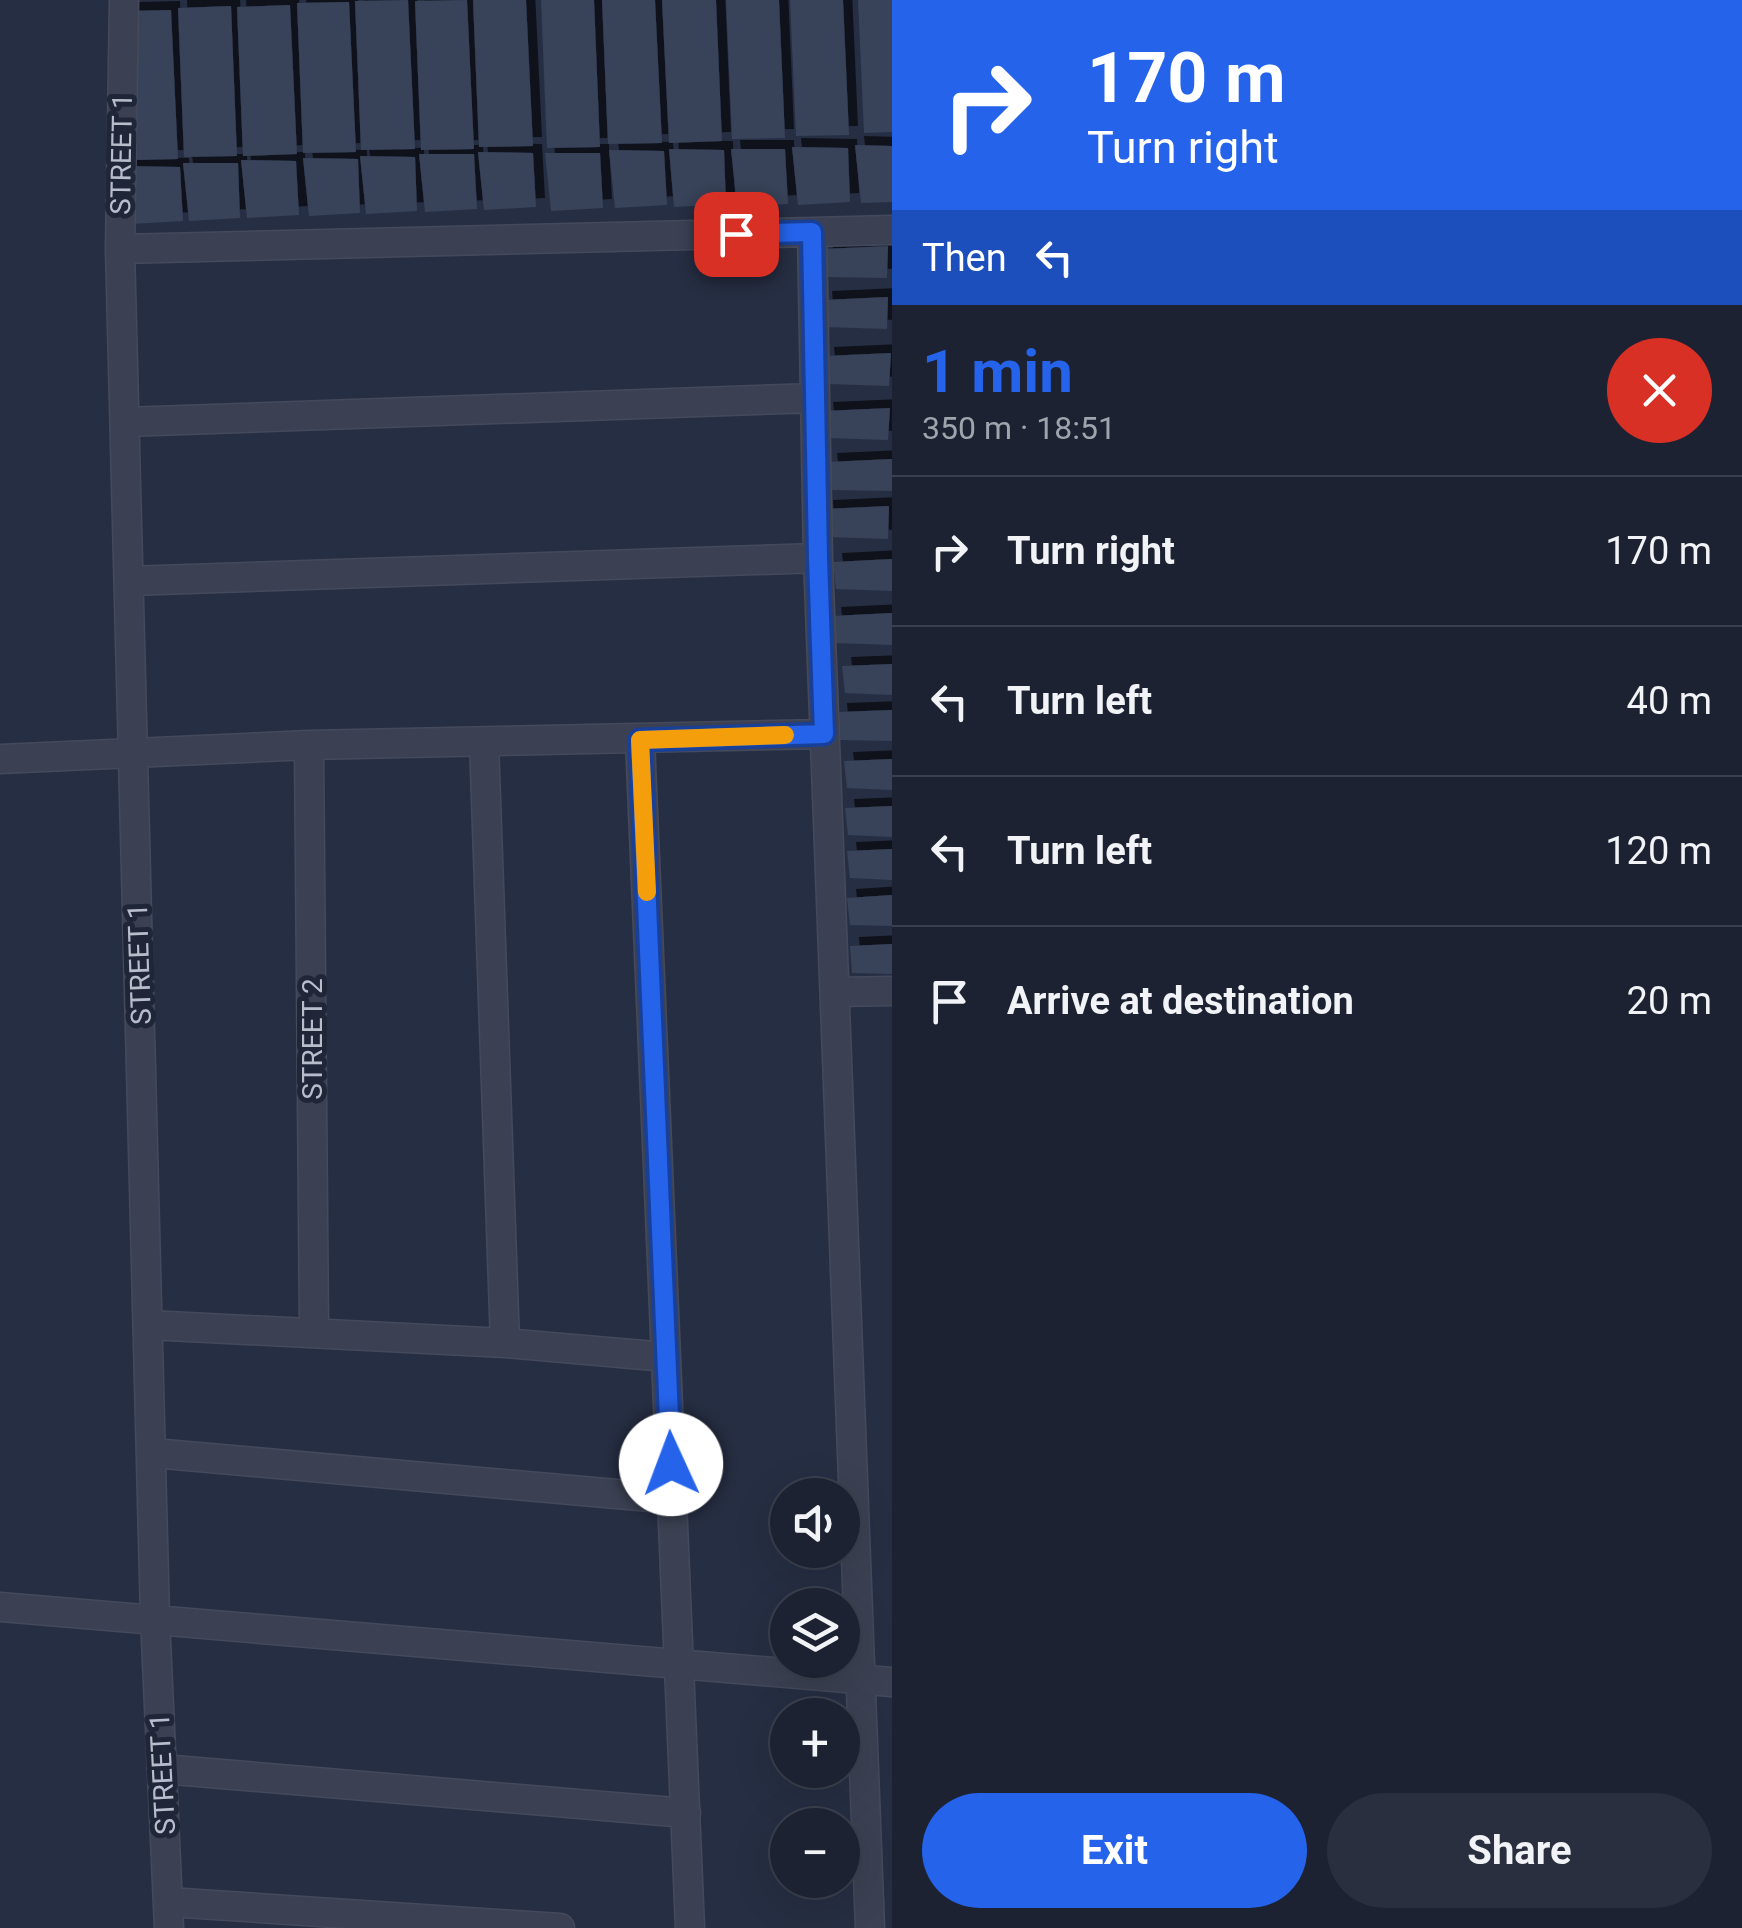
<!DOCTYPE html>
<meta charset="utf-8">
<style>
body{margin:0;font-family:Roboto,sans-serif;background:#292f3e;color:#f1f3f6;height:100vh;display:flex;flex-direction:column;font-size:38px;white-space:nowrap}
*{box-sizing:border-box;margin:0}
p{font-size:32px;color:#a0a4ac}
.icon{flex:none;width:55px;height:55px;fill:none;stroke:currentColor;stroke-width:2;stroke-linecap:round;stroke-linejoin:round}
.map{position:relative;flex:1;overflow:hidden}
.drawer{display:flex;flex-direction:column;background:#1c2232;width:850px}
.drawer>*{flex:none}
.banner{background:#2563eb;color:#fff;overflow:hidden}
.fabs{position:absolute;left:770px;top:1478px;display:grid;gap:20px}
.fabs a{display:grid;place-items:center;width:90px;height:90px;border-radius:50%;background:#1c2232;box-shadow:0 10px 40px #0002,0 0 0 2px #3a3f4d;font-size:50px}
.pin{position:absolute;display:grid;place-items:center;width:85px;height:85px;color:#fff;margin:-42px;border-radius:20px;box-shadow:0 5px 15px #0006}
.me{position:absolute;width:110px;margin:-55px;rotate:358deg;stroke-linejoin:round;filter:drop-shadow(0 0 8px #0008)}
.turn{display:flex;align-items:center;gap:35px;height:210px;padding:0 30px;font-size:45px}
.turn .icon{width:130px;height:130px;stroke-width:2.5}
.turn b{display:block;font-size:70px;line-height:85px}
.then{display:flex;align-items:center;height:95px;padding:0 30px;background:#0003;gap:20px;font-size:38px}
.round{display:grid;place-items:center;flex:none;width:105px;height:105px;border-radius:52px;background:#292f3e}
.headline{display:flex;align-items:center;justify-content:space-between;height:170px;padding:0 30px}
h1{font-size:60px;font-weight:700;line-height:75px;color:#2563eb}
.cta{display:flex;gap:20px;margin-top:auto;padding:20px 30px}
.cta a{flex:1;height:115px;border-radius:60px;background:#2563eb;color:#fff;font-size:40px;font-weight:700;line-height:115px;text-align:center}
.cta a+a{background:#292f3e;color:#f1f3f6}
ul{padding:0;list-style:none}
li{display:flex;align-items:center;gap:30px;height:150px;padding:0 30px;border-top:2px solid #3a3f4d}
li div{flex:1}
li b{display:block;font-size:38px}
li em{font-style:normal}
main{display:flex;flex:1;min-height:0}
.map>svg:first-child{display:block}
.building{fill:#384259;filter:url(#shadow)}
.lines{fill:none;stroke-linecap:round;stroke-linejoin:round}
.minor-casing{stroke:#444a5c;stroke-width:31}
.minor{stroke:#3b4152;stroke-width:28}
.route-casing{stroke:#184099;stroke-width:25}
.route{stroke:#2563eb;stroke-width:18}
.slow{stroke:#f59e0b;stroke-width:18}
.labels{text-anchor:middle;stroke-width:10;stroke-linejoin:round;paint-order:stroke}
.street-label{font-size:28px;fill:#b8bdcc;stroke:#1f2638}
</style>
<main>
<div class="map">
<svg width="892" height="1928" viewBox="0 0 892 1928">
<defs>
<filter id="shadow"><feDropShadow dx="9" dy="-9" stdDeviation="0" flood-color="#0009"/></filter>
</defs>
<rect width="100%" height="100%" fill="#262e43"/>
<path class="building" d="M408,0L415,149L361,150L355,1Z
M467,0L474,149L421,150L415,1Z
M473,0H526L533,146L479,147Z
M541,0H594L600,147L547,148Z
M602,0H655L662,143L608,144Z
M662,0H716L722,141L669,143Z
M726,0H779L785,138L732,139Z
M790,0H843L849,135L796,136Z
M858,0H892V132L864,133Z
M349,2L356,152L303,153L297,3Z
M290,5L297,154L243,156L237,7Z
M231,6L237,156L184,157L178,8Z
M171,10L178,159L135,160L129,11Z
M855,145L892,146V202L861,203Z
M792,147L848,148L850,202L798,205Z
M669,149L724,150L726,204L674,207Z
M731,149H785L788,204L737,207Z
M609,150L664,151L667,205L615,208Z
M478,152L533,153L536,207L484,210Z
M545,153H600L603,208L551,211Z
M419,154H474L477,209L425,212Z
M360,156L415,157L417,211L366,214Z
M303,158L358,159L360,213L309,216Z
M241,160L296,161L299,215L247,218Z
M183,163H238L240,218L189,221Z
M125,166L180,167L183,221L131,224Z
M888,246L887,278L826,277L823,249Z
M888,297L887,329L825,327L823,300Z
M891,353L889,386L828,384L825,356Z
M890,408L888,440L827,438L824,411Z
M892,459V491L831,490L828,462Z
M889,506L888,539L826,537L824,509Z
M892,559V591L836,589L833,562Z
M892,613V645L835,643L832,616Z
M892,664V695L845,693L842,666Z
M892,710V741L840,740L838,712Z
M892,759V790L847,788L844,761Z
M892,806V837L848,835L845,808Z
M892,849V880L850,878L847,851Z
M892,895V926L850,925L847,898Z
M892,944V974L852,973L850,946Z"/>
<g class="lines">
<defs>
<path id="minor" d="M124,0L120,249L155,1618L169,1928
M812,232L818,558L870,1928
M120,249L892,230
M125,422L815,398
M129,581L818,558
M640,740L690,1928
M484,742L505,1343
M309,745L314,1332
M0,759L309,745L824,734
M835,992L892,991
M149,1325L505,1343L666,1357
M153,1453L673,1499
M0,1607L892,1682
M162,1769L686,1813
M168,1902L560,1928"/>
</defs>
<use href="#minor" class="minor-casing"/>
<use href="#minor" class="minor"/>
</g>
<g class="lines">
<defs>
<path id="route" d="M671,1464L640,740L824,734L818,558L812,232L736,234"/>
</defs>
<use href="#route" class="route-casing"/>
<use href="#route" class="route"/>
<path class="slow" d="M647,892L640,740L785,735"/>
</g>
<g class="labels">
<g class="street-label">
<text transform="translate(121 154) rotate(-89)" y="10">STREET 1</text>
<text transform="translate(139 964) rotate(-92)" y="10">STREET 1</text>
<text transform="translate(312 1039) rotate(-90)" y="10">STREET 2</text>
<text transform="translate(162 1774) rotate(-93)" y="10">STREET 1</text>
</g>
</g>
</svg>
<div class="fabs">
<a><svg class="icon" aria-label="sound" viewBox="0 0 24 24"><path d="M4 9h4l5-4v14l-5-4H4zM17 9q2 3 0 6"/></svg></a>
<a><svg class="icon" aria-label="layers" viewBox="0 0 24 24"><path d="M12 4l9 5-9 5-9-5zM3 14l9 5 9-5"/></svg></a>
<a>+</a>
<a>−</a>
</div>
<div class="pin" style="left:736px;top:234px;background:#d93025"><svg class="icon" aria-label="arrive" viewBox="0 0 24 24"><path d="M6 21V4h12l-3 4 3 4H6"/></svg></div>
<svg class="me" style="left:671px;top:1464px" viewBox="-20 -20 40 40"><circle r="19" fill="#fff"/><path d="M0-13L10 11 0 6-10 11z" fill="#2563eb"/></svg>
</div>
<section class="drawer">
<div class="banner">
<div class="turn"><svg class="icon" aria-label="right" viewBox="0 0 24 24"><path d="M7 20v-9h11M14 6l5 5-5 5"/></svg><div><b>170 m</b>Turn right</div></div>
<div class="then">Then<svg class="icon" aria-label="left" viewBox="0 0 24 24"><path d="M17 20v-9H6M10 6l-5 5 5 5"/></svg></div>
</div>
<div class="headline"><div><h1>1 min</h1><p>350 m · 18:51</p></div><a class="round" style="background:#d93025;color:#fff"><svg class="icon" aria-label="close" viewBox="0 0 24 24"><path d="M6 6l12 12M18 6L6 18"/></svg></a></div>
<ul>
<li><svg class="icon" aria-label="right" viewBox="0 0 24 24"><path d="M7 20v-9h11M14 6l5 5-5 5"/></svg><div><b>Turn right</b></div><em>170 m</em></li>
<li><svg class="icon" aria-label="left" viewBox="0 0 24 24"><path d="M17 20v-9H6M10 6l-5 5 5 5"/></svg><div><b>Turn left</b></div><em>40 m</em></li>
<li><svg class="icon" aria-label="left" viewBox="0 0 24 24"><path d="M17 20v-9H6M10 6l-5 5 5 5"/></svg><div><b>Turn left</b></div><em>120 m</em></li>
<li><svg class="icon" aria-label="arrive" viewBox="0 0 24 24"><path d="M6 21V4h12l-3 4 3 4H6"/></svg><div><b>Arrive at destination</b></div><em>20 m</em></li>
</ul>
<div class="cta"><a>Exit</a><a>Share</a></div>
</section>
</main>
